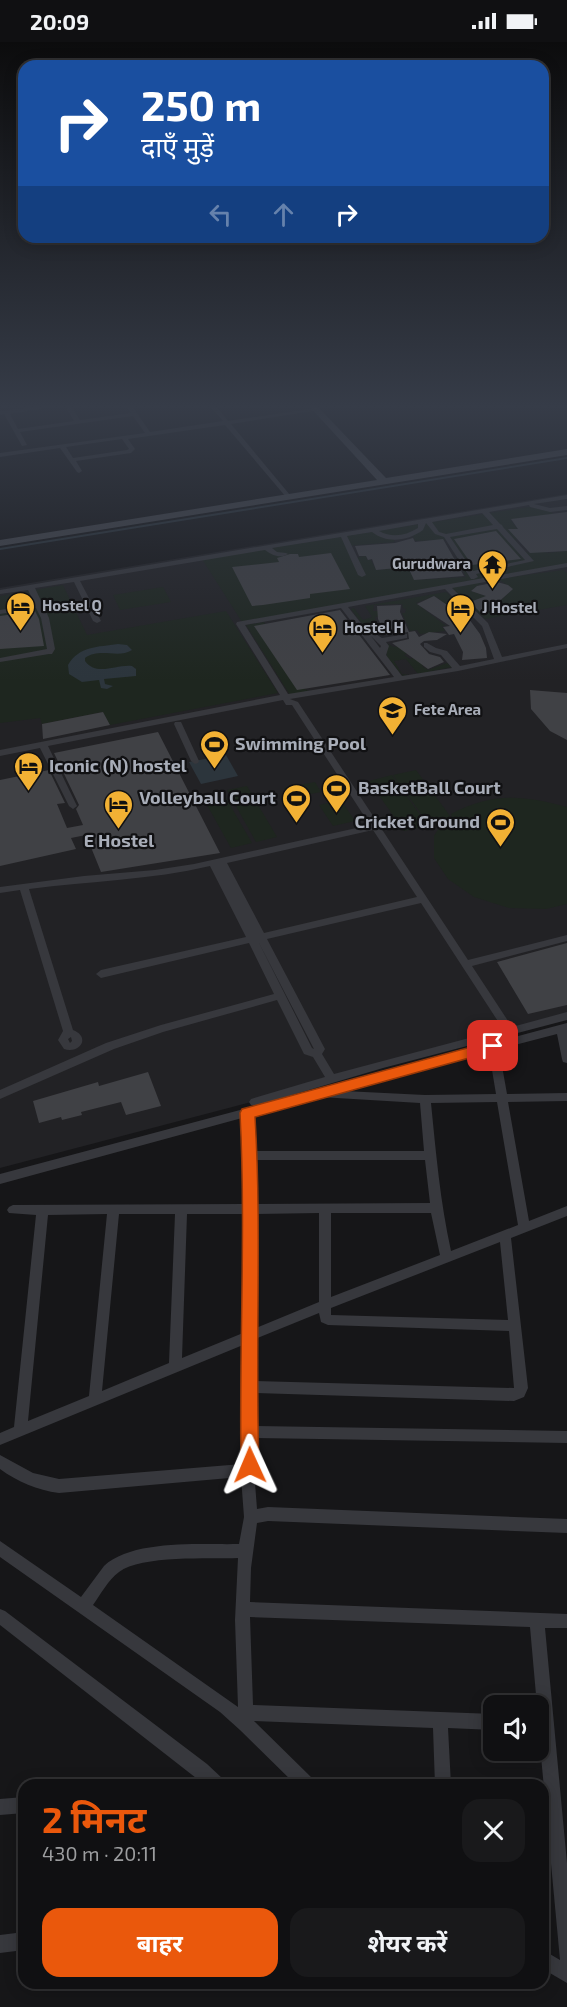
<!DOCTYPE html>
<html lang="hi">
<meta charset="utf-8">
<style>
body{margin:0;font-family:"Exo 2","Noto Sans Devanagari",sans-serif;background:#19191b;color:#f1f3f6;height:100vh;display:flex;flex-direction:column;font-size:22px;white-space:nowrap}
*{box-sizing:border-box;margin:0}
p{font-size:20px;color:#9c9d9f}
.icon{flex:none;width:33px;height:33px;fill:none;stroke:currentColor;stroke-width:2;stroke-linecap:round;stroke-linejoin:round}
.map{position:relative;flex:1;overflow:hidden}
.sheet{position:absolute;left:18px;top:1737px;width:531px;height:210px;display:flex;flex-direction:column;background:#101012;border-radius:18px;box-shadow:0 3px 15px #0003,0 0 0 2px #303032}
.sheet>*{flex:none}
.top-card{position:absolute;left:18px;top:18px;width:531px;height:183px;border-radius:18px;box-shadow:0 3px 15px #0003,0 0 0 2px #303032;background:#1a4fa0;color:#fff;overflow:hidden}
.fabs{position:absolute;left:483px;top:1653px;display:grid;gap:12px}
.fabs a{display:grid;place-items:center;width:66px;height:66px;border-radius:12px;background:#101012;box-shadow:0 3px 15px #0003,0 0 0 2px #303032;font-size:30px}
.pin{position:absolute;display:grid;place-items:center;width:51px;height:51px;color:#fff;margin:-26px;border-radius:12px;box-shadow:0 3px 9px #0006}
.me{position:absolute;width:66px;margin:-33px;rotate:359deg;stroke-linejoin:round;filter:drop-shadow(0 0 4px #0008)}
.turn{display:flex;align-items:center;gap:21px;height:126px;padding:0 24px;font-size:27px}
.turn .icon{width:78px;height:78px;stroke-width:2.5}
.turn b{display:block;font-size:42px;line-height:51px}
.lanes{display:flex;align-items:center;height:57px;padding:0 24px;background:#0003;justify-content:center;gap:30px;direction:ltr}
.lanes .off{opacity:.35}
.round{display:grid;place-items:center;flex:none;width:63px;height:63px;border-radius:18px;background:#19191b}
.overview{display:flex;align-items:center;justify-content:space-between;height:102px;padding:0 24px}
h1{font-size:36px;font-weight:700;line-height:45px;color:#ea580c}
.action{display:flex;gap:12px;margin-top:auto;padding:12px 24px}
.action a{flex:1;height:69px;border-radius:18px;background:#ea580c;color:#fff;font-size:24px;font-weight:700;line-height:69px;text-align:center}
.action a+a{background:#19191b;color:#f1f3f6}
.status{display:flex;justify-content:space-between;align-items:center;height:42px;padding:0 30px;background:#101012;direction:ltr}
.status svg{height:16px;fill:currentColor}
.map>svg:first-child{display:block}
.built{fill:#222225}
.green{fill:#1e261f;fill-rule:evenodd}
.water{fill:#2c353c}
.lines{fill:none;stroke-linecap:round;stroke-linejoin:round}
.stream{stroke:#2c353c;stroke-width:2}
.building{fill:#404145}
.street{fill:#37383d;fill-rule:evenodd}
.secondary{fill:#45474d;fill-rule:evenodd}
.route{fill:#ea580c;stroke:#983908;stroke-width:1.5}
.labels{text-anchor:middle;stroke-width:4.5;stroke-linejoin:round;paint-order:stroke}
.far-poi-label{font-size:15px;font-weight:bold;fill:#a8adb8;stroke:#111113;text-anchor:start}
.poi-label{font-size:18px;font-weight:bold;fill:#a8adb8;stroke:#111113;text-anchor:start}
</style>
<div class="status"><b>20:09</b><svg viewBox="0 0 49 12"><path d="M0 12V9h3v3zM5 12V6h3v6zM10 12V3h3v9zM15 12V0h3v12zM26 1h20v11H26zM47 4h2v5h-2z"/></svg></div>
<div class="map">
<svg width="567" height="1965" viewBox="0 0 567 1965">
<rect width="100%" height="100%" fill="#161618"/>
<path class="built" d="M567,452V977L0,1126V546Z"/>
<path class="green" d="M528,465L550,469L554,473L511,478L518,488L517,497H515L523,509L530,511L544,507L547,511L567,509V522L242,580L202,517ZM413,494L415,499L448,498L466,535L414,538L408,525L376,528L371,518H367L366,514L352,516L348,504L395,500L392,496Z
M563,528L567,531V563L485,577L451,545L485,538L471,549L500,559L513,547L498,537Z
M63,543L87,593L226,569L278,651L110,683L102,670L42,682L40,676L0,681V554Z
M163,545L171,560L120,568L113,553Z
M446,550L464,565L458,568L451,564L447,566L437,559L440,557L434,554L416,561L446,584H442L445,589L420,592L417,588L410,589L402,571H405L406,567L403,566L402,562L374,563L373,569H382L391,574L375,575L377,582L385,581L387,587C367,592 363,583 351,567L354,566L363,578L372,575L365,564Z
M264,580L300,645L309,649L290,653L246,583Z
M386,601L394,605L400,604L409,611L404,613L410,617L415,615L425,621L422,624L428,628L447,621L452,625L418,632L406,617L394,619L402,632L409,633L403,634L387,615Z
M416,728L453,778L451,772C492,750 523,753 567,765V862L546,867L509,866L474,855L448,837L434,816V794L442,781L429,783L393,733Z
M392,733L428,784L404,789L369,739Z
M315,740L321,750L289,756L284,746Z
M247,744L277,795L256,800L227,748Z
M222,749L252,801L231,806L202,754Z
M341,758L355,779L333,784L319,763Z"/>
<path class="water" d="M118,602L127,603L132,608C118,617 100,605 85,616V619C97,635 116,622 132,624L136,627V634L104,637L105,642L113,644L107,647L101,646L99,638L82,640L69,632L68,623C79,604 98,605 118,602Z
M226,713L238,734L201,742L189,720Z"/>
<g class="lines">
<path class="stream" d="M0,507L567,416"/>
</g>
<path class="building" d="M567,470V509L530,511L508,487H518L511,477Z
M496,489L521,517L472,523L454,497Z
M413,496L415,500L443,497L464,534L414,538L408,525L376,528L372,517L368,518L366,514H359L355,504L395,501Z
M331,511L350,547L310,552V556L263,563L252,564L232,525L279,520L277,516L290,512H298L299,515Z
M497,540L508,543L513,547L496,562L501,564L482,572L470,560L486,554L471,549L477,544Z
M434,554L450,565L458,564L471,576L469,577L480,592L486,606L487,616L462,618L463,610L454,592L449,593L443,585L450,584L417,562Z
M401,563L400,570L409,590L415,589L419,595L429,590L447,592L437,598L424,599L420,602L429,612L440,615L444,620L428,627L392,601L409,597L408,590L386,593L378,577L377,564Z
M340,568L390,633L297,648L254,584Z
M35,569L39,577L44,604L0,607V574Z
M530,648L567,651V698L550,689L531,667Z
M103,670L110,683L43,697L42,682Z
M158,690L220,811L101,830L86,793L71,796L76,807L0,824V738L49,728L65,761L57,762L67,786L83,783L76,767L79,763L54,711Z
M567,901V963L528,972L497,920Z
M148,1030L161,1064L126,1073L121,1060L81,1070L82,1073L62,1078L61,1075L39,1081L33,1059L98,1040L99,1044Z"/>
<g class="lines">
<path class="street" d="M44,364H57L10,372L18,387L74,379L65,364H71L80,378L131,371L126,364H132L150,390L223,379L210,364H216L228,379L316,366L319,368L231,382L290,453V455H286L225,383L128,397L135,407L131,411L76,419L82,429L79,431L77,430L60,406L0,415V411L145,391L133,374L20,390L27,403L22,404L4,372L0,373V369ZM122,397L129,407L127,408L73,416L66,405Z
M567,453V457L534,462L550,466L567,464V468L550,470L530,465L529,463L489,470L500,482L502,483L503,485L534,519L476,532L478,535L474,537H471L444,495L435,492L426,481L423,488C408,499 387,502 372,490L347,494L366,533L362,535L358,533L341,495L272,506L277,510L286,511L288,512C280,517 272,513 265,508L80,539L101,579L97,581L93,579L74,540L35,546L49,576L55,607L52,612H49L0,620V616L47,607L41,576L36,566L0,572V568L35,562L28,548L0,552V548ZM482,471L493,483L446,492L439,490L432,480ZM418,482V486C405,494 392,496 379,489ZM497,487L525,518L473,529L450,495Z
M567,521V525L452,546L488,581L502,615L567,602V606L458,629L290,657L298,660L468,918L567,893V899L472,924L512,985L567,970V978L383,1026L255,1064L251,1063L249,1060L251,1057L325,1035L313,1015L304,1012L277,958L163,990L114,1007L0,1057V1048L106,1001L161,983L274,952L249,901L101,936L96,932L101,928L246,895L210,824C151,838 90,839 29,847L73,988C91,995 80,1012 64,1007L58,998L63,989L20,848L0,851V845L84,834L155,828L194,822L370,783L292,663H286L283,658L48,704L77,764L73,767L69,764L40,706L0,714V708L280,653L236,582L237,580ZM445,547L482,584L494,617L460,624L447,609L436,606L427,601H424V605L430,610L441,613L452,626L402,634L386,613L389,604L386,600L407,596V592L382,596L364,585L348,565ZM341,566L394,635L288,652L245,583ZM371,594L381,604L380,606ZM373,788L417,855L264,891L227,821ZM421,861L503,987L334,1032L322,1012L325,1007L267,897ZM258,899L314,1007L312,1006ZM71,995L72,999L70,1001L68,997Z
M175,680H181L182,682L199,719L198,721L195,722L191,719L174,682Z
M567,981V1021L563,1020L562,1017L557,992L499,1007L507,1052L567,1051V1059L508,1060L529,1179L567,1164V1174L511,1196L528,1346L524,1355L514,1359L256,1351V1384L567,1389V1401L256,1396L257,1419L254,1428L257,1467L268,1465L567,1477V1491L268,1479L257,1481L251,1526L250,1560L567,1572V1586H545L567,1821V1941L543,1927V1908L560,1918L538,1682V1664H537L530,1585L250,1575L253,1663L494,1672V1688L448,1686L451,1743H435L433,1686L254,1679L313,1737L315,1743H296L240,1688L220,1670L0,1515V1499L81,1555L104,1524C133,1497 202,1503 239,1502L244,1475L241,1435L59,1451C37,1448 18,1440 0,1427V1413L33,1431L59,1437L242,1422L243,1303L0,1403V1391L14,1385L36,1173L9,1171L7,1168L9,1165L13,1163L244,1162L242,1076L0,1142V1132ZM489,1010L496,1052L425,1053L344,1049ZM320,1055L420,1061L424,1109H254L253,1074ZM497,1060L518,1183L451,1209C440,1159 436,1111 431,1061ZM255,1118H425L430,1161L256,1162ZM319,1171V1260L256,1286V1172ZM331,1171H431L440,1213L331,1255ZM107,1172L89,1354L28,1379L48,1173ZM119,1172H175L169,1321L102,1349ZM187,1172H244L243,1291L182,1316ZM500,1200L508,1278L331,1273V1266ZM319,1271L321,1280L328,1283L509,1289L514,1346L255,1339V1297ZM238,1516L235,1578L238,1665L93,1563C101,1552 108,1538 119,1530C141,1513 210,1517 238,1516Z
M0,1567L5,1569L207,1722L223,1737L225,1743H205L0,1583Z
M24,1755V1771L0,1773V1757Z
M24,1890V1908L0,1911V1893Z"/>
<path class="secondary" d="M309,364H317L386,436L567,407V413L0,504V498L377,438Z"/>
</g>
<linearGradient id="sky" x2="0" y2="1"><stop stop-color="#0c0c0d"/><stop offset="0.57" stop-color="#363c48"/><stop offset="1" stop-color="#363c48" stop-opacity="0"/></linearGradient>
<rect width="567" height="639" fill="url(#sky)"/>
<path class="route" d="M493,999L500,1004L498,1008L255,1075C262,1190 255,1307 259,1423L256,1429L250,1432L244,1429L241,1423C239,1306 246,1188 240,1071L242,1067Z"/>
<defs>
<symbol id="temple-pin" viewBox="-11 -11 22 30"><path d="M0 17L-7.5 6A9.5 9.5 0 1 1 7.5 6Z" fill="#f2b134" stroke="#111113"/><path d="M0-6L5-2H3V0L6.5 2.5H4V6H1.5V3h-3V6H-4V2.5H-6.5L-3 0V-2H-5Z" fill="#111"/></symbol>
<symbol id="hotel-pin" viewBox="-11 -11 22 30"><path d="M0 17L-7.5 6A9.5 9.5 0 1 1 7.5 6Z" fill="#f2b134" stroke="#111113"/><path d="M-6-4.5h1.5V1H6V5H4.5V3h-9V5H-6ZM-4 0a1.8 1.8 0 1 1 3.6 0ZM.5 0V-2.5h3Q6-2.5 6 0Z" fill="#111"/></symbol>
<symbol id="university-pin" viewBox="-11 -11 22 30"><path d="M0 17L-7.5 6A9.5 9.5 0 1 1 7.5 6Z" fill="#f2b134" stroke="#111113"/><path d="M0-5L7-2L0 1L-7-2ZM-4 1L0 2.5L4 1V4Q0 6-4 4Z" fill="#111"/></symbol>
<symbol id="stadium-pin" viewBox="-11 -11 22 30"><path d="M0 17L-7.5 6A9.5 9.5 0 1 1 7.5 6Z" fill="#f2b134" stroke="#111113"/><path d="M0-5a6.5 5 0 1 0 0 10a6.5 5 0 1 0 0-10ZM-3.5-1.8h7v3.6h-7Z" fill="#111"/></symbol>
</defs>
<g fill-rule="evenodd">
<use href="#temple-pin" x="476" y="506" width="33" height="45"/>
<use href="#hotel-pin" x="4" y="548" width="33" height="45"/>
<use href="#hotel-pin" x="444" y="550" width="33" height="45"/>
<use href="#hotel-pin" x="306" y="570" width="33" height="45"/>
<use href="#university-pin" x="376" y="652" width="33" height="45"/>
<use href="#stadium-pin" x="198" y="686" width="33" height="45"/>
<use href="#hotel-pin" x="12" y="708" width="33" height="45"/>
<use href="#stadium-pin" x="320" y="730" width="33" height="45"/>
<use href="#stadium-pin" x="280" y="740" width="33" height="45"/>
<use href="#hotel-pin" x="102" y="746" width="33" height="45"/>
<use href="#stadium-pin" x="484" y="764" width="33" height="45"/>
</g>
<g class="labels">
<g class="far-poi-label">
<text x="471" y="527" text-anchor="end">Gurudwara</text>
<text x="42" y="569">Hostel Q</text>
<text x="482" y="571">J Hostel</text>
<text x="344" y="591">Hostel H</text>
<text x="414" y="673">Fete Area</text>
</g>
<g class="poi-label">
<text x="235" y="708">Swimming Pool</text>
<text x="49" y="730">Iconic (N) hostel</text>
<text x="358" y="752">BasketBall Court</text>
<text x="276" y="762" text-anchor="end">Volleyball Court</text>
<text x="480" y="786" text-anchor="end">Cricket Ground</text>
<text x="119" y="805" text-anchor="middle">E Hostel</text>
</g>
</g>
</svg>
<div class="fabs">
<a><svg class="icon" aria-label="sound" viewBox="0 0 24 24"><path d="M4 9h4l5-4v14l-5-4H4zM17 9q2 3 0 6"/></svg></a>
</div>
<div class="pin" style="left:493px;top:1004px;background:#d93025"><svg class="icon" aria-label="arrive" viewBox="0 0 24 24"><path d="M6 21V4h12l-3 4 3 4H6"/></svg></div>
<svg class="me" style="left:250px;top:1423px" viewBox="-20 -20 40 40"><path d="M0-17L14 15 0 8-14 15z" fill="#ea580c" stroke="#fff" stroke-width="4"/></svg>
<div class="top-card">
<div class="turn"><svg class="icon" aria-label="right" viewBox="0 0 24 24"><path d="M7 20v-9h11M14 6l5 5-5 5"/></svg><div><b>250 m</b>दाएँ मुड़ें</div></div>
<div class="lanes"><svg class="icon off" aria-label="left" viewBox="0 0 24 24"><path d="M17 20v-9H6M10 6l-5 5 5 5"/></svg><svg class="icon off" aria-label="ahead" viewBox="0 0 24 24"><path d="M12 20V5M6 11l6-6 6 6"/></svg><svg class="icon" aria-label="right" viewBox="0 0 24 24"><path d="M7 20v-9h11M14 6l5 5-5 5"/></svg></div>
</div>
<section class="sheet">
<div class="overview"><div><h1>2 मिनट</h1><p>430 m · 20:11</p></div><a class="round"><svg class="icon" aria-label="close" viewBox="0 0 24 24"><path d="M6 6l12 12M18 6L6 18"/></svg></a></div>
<div class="action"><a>बाहर</a><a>शेयर करें</a></div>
</section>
</div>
